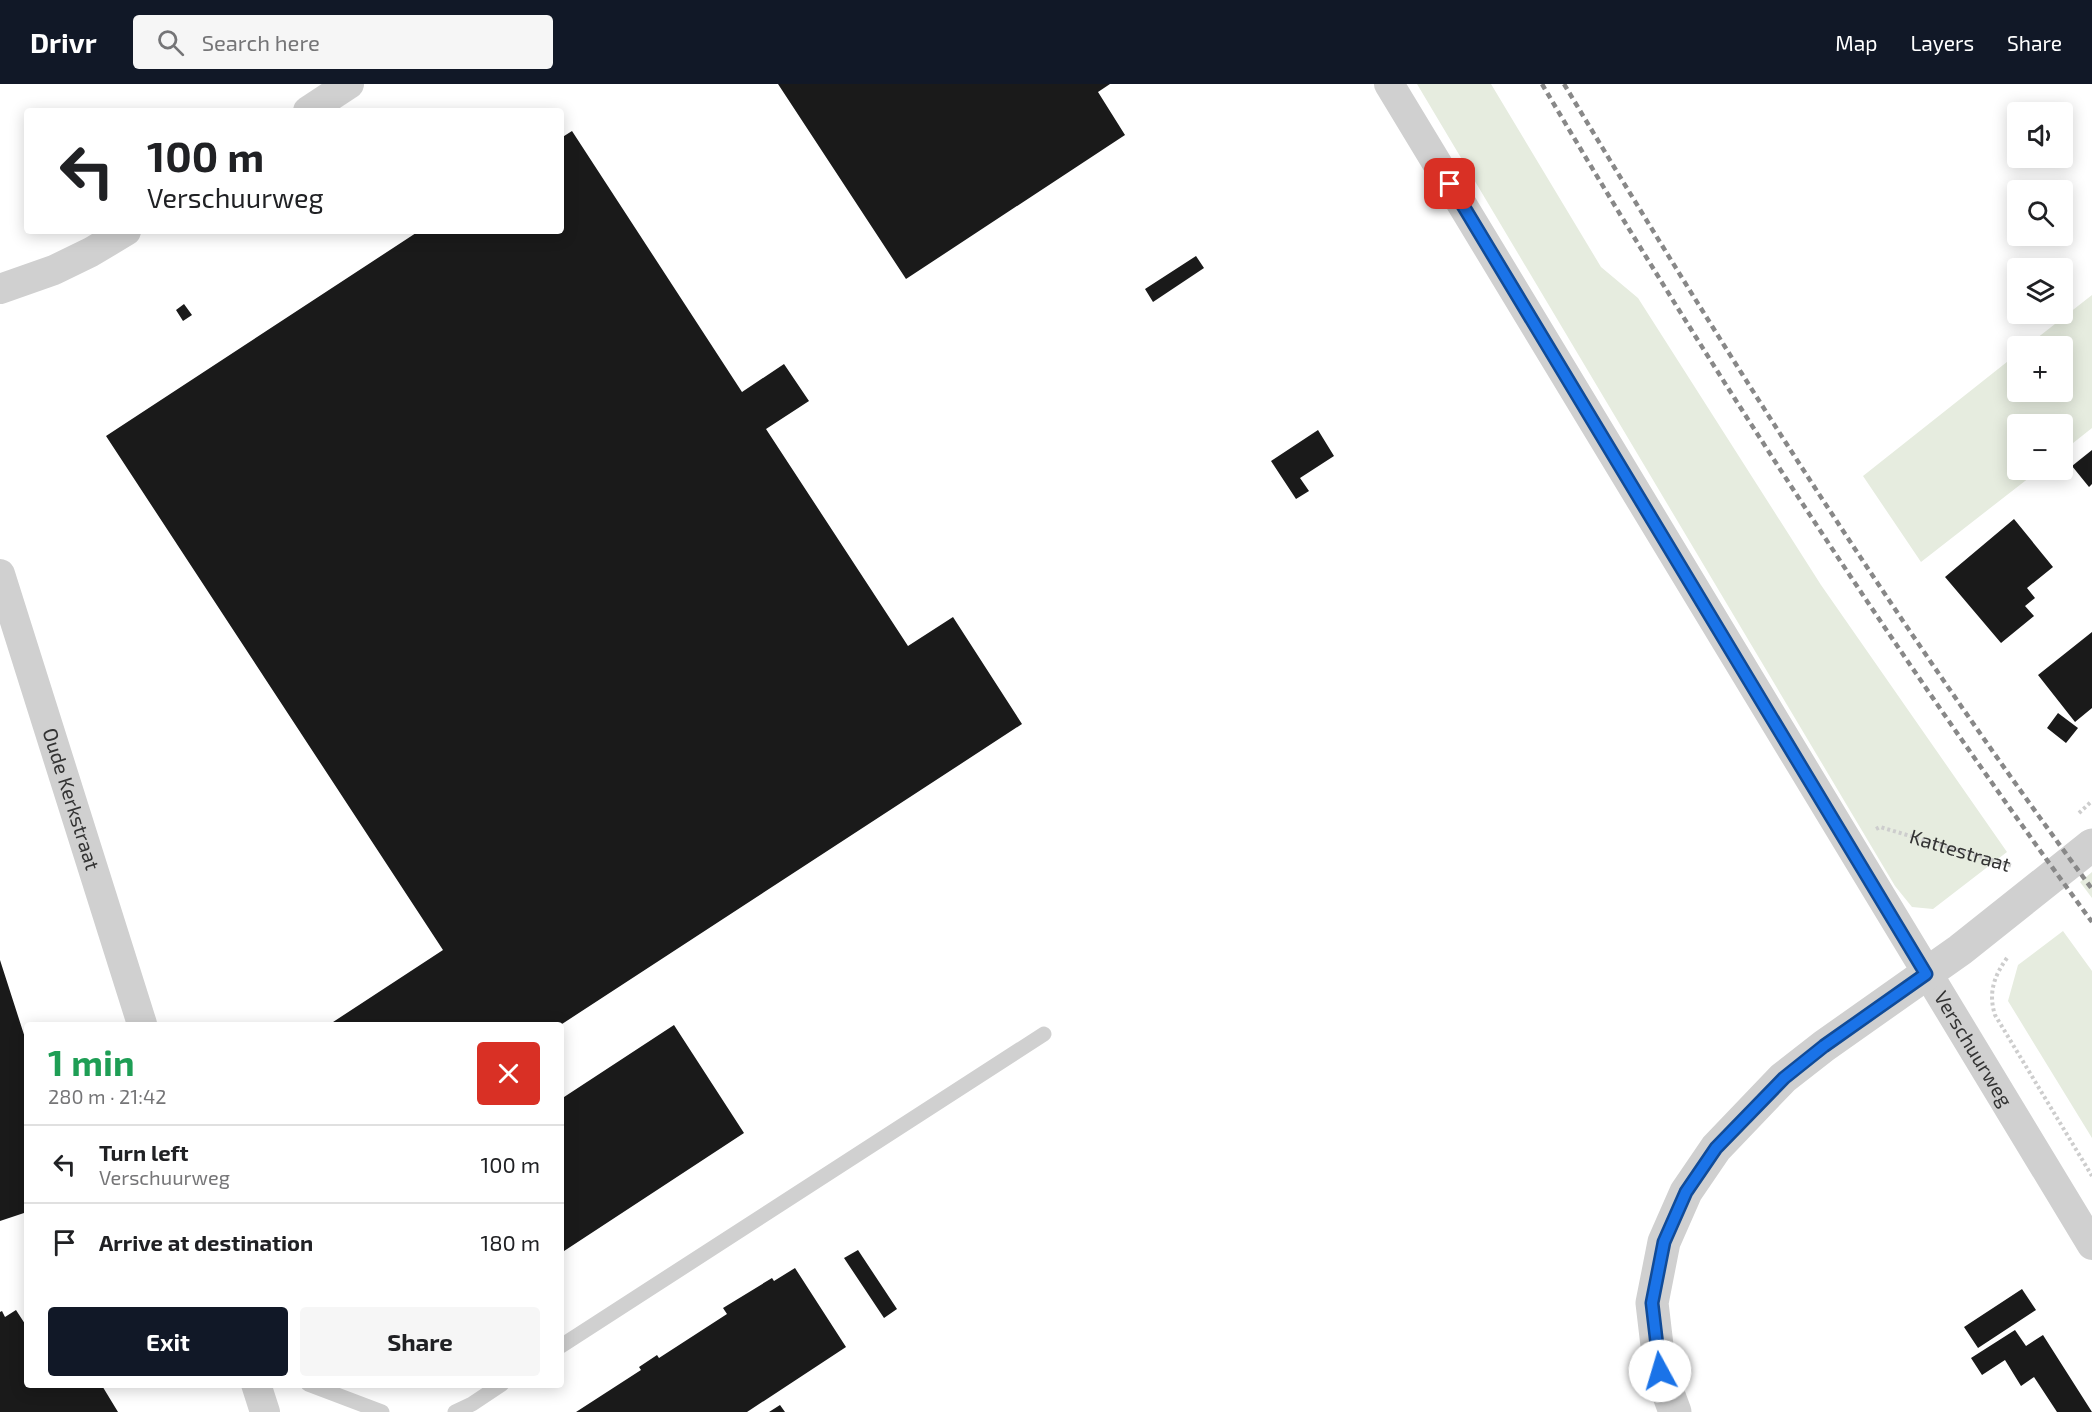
<!DOCTYPE html>
<meta charset="utf-8">
<style>
body{margin:0;font-family:"Exo 2",sans-serif;background:#f6f6f6;color:#202124;height:100vh;display:flex;flex-direction:column;font-size:22px;white-space:nowrap}
*{box-sizing:border-box;margin:0}
p{font-size:20px;color:#757577}
.icon{flex:none;width:33px;height:33px;fill:none;stroke:currentColor;stroke-width:2;stroke-linecap:round;stroke-linejoin:round}
.map{position:relative;flex:1;overflow:hidden}
.panel{position:absolute;left:24px;top:938px;width:540px;height:366px;display:flex;flex-direction:column;background:#fff;border-radius:6px;box-shadow:0 3px 15px #0003}
.panel>*{flex:none}
.top-card{position:absolute;left:24px;top:24px;width:540px;height:126px;border-radius:6px;box-shadow:0 3px 15px #0003;background:#fff;color:#202124;overflow:hidden}
.fabs{position:absolute;left:2007px;top:18px;display:grid;gap:12px}
.fabs a{display:grid;place-items:center;width:66px;height:66px;border-radius:6px;background:#fff;box-shadow:0 3px 15px #0003;font-size:30px}
.pin{position:absolute;display:grid;place-items:center;width:51px;height:51px;color:#fff;margin:-26px;border-radius:12px;box-shadow:0 3px 9px #0006}
.me{position:absolute;width:66px;margin:-33px;rotate:354deg;stroke-linejoin:round;filter:drop-shadow(0 0 4px #0008)}
.turn{display:flex;align-items:center;gap:21px;height:126px;padding:0 24px;font-size:27px}
.turn .icon{width:78px;height:78px;stroke-width:2.5}
.turn b{display:block;font-size:42px;line-height:51px}
.round{display:grid;place-items:center;flex:none;width:63px;height:63px;border-radius:6px;background:#f6f6f6}
.headline{display:flex;align-items:center;justify-content:space-between;height:102px;padding:0 24px}
h1{font-size:36px;font-weight:700;line-height:45px;color:#1e9e55}
.button{display:flex;gap:12px;margin-top:auto;padding:12px 24px}
.button a{flex:1;height:69px;border-radius:6px;background:#111827;color:#fff;font-size:24px;font-weight:700;line-height:69px;text-align:center}
.button a+a{background:#f6f6f6;color:#202124}
ul{padding:0;list-style:none}
li{display:flex;align-items:center;gap:18px;height:78px;padding:0 24px;border-top:2px solid #e0e0e0}
li div{flex:1}
li b{display:block;font-size:22px}
li em{font-style:normal}
header{display:flex;align-items:center;gap:36px;box-sizing:border-box;height:84px;padding:0 30px;background:#111827;color:#fff}
header strong{font-size:28px}
nav{display:flex;gap:33px;margin-inline-start:auto;font-size:21px}
.search{width:420px;height:54px;background:#f6f6f6;display:flex;align-items:center;gap:15px;box-sizing:border-box;padding:0 21px;border-radius:6px;color:#757577;font-size:22px}
.map>svg:first-child{display:block}
.green{fill:#e6ecdf}
.building{fill:#1a1a1a}
.lines{fill:none;stroke-linecap:round;stroke-linejoin:round}
.path{stroke:#cdcdcd;stroke-width:4;stroke-dasharray:3 3;stroke-linecap:butt}
.service{stroke:#d0d0d0;stroke-width:15}
.minor{stroke:#d0d0d0;stroke-width:30}
.tertiary{stroke:#d0d0d0;stroke-width:33}
.rail{stroke:#888;stroke-width:4.5;stroke-dasharray:6 4.5;stroke-linecap:butt}
.route-casing{stroke:#114b97;stroke-width:15}
.route{stroke:#1a73e8;stroke-width:10}
.labels{text-anchor:middle;stroke-width:6;stroke-linejoin:round;paint-order:stroke}
.street-label{font-size:20px;fill:#333;stroke:#fff}
</style>
<header>
<strong>Drivr</strong>
<div class="search"><svg class="icon" aria-label="search" viewBox="0 0 24 24"><circle cx="10" cy="10" r="6"/><path d="M15 15l6 6"/></svg>Search here</div>
<nav><a>Map</a><a>Layers</a><a>Share</a></nav>
</header>
<div class="map">
<svg width="2092" height="1328" viewBox="0 0 2092 1328">
<rect width="100%" height="100%" fill="#fff"/>
<path class="green" d="M1417,0H1491L1601,183L1638,214L1821,501L2007,768L1933,825L1912,823L1895,802Z
M2092,211V344L2063,367L2062,340H2018V386H2039L1921,478L1863,392L2017,270L2018,308H2062V262H2027Z
M2092,788V814L2080,798Z
M2063,847L2092,887V1054L2008,917L2018,881Z"/>
<path class="building" d="M778,0H1110L1098,8L1125,51L906,195Z
M572,47L742,308L784,280L809,317L766,345L908,562L953,533L1022,640L562,940H330L443,866L106,352L419,147H561V54Z
M1196,172L1204,184L1153,218L1145,205Z
M184,220L192,231L183,237L176,226Z
M1318,346L1334,372L1300,394L1309,407L1296,415L1271,377Z
M2092,366V400L2089,403L2072,382Z
M2014,435L2053,483L2027,504L2035,514L2025,522L2034,532L2001,559L1945,493Z
M2092,548V624L2075,638L2038,591Z
M2058,629L2078,644L2066,659L2047,644Z
M0,876L27,960V1128L0,1137Z
M674,941L744,1049L561,1169V1015Z
M858,1166L897,1225L884,1234L844,1174Z
M795,1184L846,1263L747,1328H576L641,1286L639,1283L657,1271L659,1274L727,1230L723,1224L772,1194L774,1197Z
M2022,1205L2036,1226L1978,1264L1964,1243Z
M16,1226L27,1243V1300H101L118,1328H0V1228L2,1227L5,1233Z
M2015,1246L2026,1262L2043,1251L2092,1328H2057L2034,1293L2021,1302L2005,1276L1982,1291L1971,1274Z
M780,1321L785,1328H769Z"/>
<g class="lines">
<g class="path">
<path d="M2079,729L2092,717"/>
<path id="s1" d="M1876,745L1880,743L2012,782"/>
<path d="M2007,874C1994,892 1988,909 1995,931L2092,1092"/>
</g>
<path class="service" d="M561,1262L1044,950
M308,1300L382,1328
M455,1328L472,1320L502,1300"/>
<g class="minor">
<path id="s2" d="M1389,0L2092,1161"/>
<path d="M308,27L349,0"/>
<path d="M0,205L54,186L91,168L126,147"/>
<path id="s3" d="M0,490L142,940"/>
<path d="M256,1300L265,1328"/>
</g>
<path class="tertiary" d="M1675,1328L1660,1287L1652,1219L1664,1158L1686,1108L1716,1064L1783,994L1824,962L1960,866L2092,761"/>
<path class="rail" d="M1542,0C1712,288 1894,568 2092,838
M1564,0C1729,275 1901,547 2092,805"/>
</g>
<g class="lines">
<defs>
<path id="route" d="M1450,100L1926,890L1824,962L1784,994L1716,1064L1686,1108L1664,1158L1652,1219L1660,1287"/>
</defs>
<use href="#route" class="route-casing"/>
<use href="#route" class="route"/>
</g>
<g class="labels">
<g class="street-label">
<text dy="7" stroke="none"><textPath href="#s3" startOffset="236">Oude Kerkstraat</textPath></text>
<text dy="7" stroke="none"><textPath href="#s1" startOffset="88">Kattestraat</textPath></text>
<text dy="7" stroke="none"><textPath href="#s2" startOffset="1128">Verschuurweg</textPath></text>
</g>
</g>
</svg>
<div class="fabs">
<a><svg class="icon" aria-label="sound" viewBox="0 0 24 24"><path d="M4 9h4l5-4v14l-5-4H4zM17 9q2 3 0 6"/></svg></a>
<a><svg class="icon" aria-label="search" viewBox="0 0 24 24"><circle cx="10" cy="10" r="6"/><path d="M15 15l6 6"/></svg></a>
<a><svg class="icon" aria-label="layers" viewBox="0 0 24 24"><path d="M12 4l9 5-9 5-9-5zM3 14l9 5 9-5"/></svg></a>
<a>+</a>
<a>−</a>
</div>
<div class="pin" style="left:1450px;top:100px;background:#d93025"><svg class="icon" aria-label="arrive" viewBox="0 0 24 24"><path d="M6 21V4h12l-3 4 3 4H6"/></svg></div>
<svg class="me" style="left:1660px;top:1287px" viewBox="-20 -20 40 40"><circle r="19" fill="#fff"/><path d="M0-13L10 11 0 6-10 11z" fill="#1a73e8"/></svg>
<div class="top-card">
<div class="turn"><svg class="icon" aria-label="left" viewBox="0 0 24 24"><path d="M17 20v-9H6M10 6l-5 5 5 5"/></svg><div><b>100 m</b>Verschuurweg</div></div>
</div>
<section class="panel">
<div class="headline"><div><h1>1 min</h1><p>280 m · 21:42</p></div><a class="round" style="background:#d93025;color:#fff"><svg class="icon" aria-label="close" viewBox="0 0 24 24"><path d="M6 6l12 12M18 6L6 18"/></svg></a></div>
<ul>
<li><svg class="icon" aria-label="left" viewBox="0 0 24 24"><path d="M17 20v-9H6M10 6l-5 5 5 5"/></svg><div><b>Turn left</b><p>Verschuurweg</p></div><em>100 m</em></li>
<li><svg class="icon" aria-label="arrive" viewBox="0 0 24 24"><path d="M6 21V4h12l-3 4 3 4H6"/></svg><div><b>Arrive at destination</b></div><em>180 m</em></li>
</ul>
<div class="button"><a>Exit</a><a>Share</a></div>
</section>
</div>
